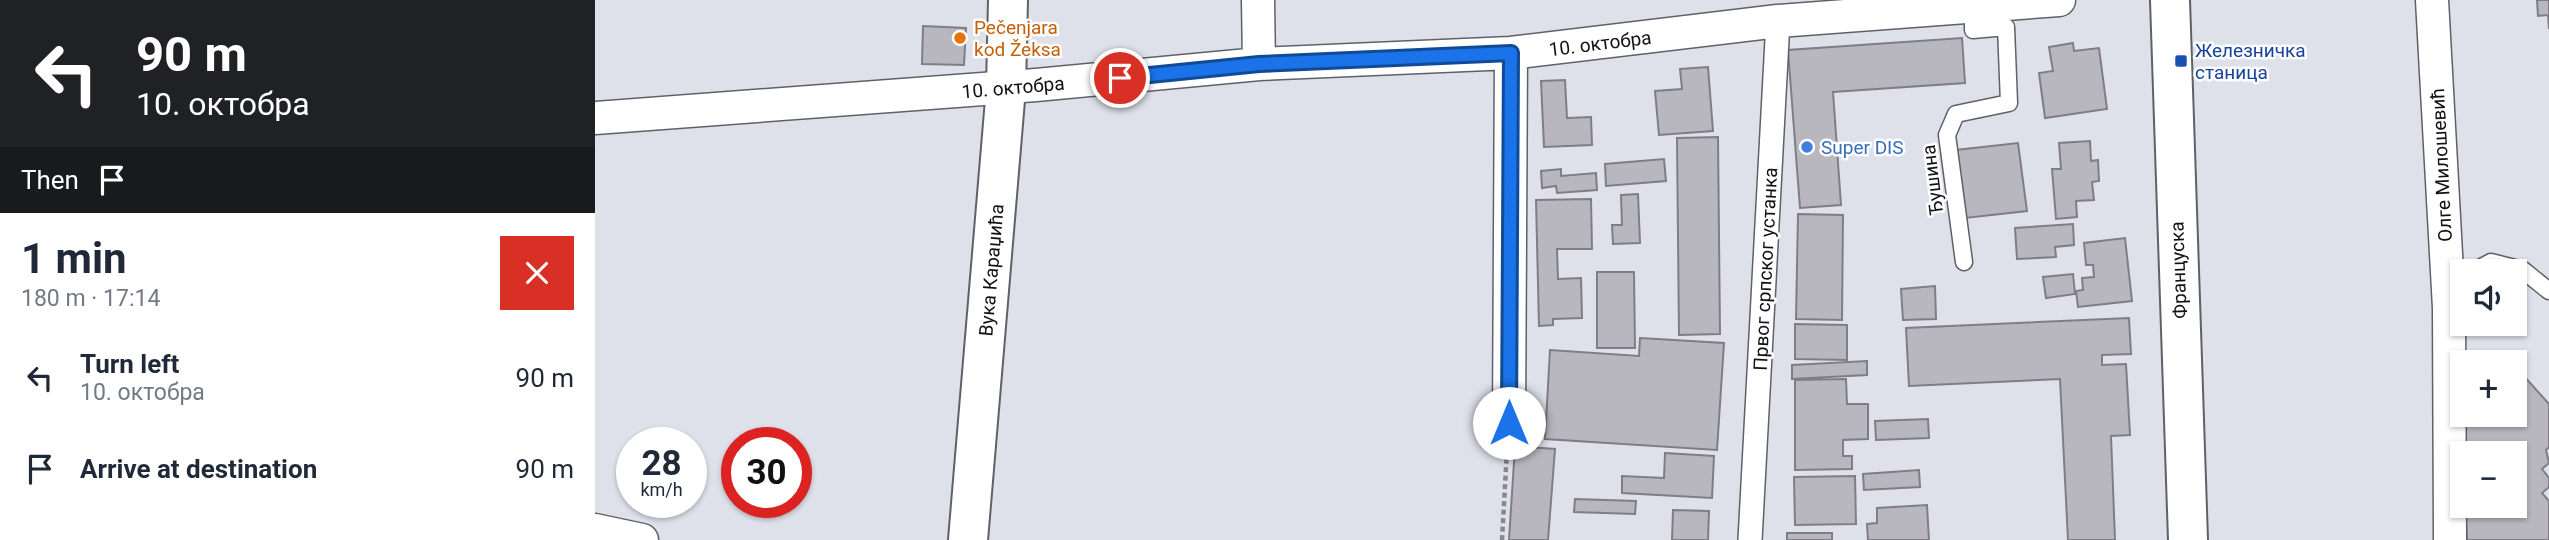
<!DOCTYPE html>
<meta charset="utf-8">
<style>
body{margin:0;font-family:Roboto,sans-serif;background:#f6f6f7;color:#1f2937;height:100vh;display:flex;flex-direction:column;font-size:26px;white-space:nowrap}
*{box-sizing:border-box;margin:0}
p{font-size:23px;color:#747a83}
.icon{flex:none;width:38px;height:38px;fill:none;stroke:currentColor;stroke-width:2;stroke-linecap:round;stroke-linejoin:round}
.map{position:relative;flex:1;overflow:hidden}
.panel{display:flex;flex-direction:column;background:#fff;width:595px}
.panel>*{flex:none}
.top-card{background:#202124;color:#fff;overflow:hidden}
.buttons{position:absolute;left:1855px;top:259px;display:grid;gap:14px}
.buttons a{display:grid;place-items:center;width:77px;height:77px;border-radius:0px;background:#fff;box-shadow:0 2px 5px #0004;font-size:35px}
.speed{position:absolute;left:21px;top:427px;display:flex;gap:14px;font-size:35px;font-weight:700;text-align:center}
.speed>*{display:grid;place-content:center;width:91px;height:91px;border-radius:50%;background:#fff;box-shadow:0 2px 5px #0004;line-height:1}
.speed small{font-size:18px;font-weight:400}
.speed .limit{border:10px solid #d22;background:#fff;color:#111}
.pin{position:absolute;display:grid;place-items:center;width:60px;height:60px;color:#fff;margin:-30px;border:4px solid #fff;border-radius:50%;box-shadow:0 2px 7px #0007}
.me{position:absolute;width:77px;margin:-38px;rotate:0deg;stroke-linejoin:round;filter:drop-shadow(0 0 5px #0008)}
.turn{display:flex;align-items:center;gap:24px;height:147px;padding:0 21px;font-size:32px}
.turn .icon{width:91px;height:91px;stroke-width:2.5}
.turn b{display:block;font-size:49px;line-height:60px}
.then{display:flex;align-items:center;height:66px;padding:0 21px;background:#0003;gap:14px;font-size:26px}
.round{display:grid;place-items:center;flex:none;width:74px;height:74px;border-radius:0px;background:#f6f6f7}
.headline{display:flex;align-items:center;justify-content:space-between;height:119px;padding:0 21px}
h1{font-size:42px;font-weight:700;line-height:52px}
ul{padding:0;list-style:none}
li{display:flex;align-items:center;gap:21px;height:91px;padding:0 21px}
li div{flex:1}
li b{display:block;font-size:26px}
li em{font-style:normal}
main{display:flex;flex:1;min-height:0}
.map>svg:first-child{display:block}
.building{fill:#b8b6be;stroke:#807d85;stroke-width:2}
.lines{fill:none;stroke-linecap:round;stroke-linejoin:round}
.service-casing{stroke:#5f6169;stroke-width:19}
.pedestrian-casing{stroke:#5f6169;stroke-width:26}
.minor-casing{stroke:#5f6169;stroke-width:35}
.tertiary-casing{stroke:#5f6169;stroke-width:42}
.secondary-casing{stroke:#5f6169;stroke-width:42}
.path{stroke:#86888e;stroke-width:4.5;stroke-dasharray:5 3.5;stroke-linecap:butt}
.service{stroke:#fff;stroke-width:16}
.pedestrian{stroke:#fff;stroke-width:23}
.minor{stroke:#fff;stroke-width:32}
.tertiary{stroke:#fff;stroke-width:38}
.secondary{stroke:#fff;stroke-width:38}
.route-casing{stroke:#114b97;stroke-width:18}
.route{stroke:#1a73e8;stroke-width:12}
.food-dot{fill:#e8710a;stroke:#fff;stroke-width:2.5}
.transit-dot{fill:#1a4fb4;stroke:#fff;stroke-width:2.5}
.shop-dot{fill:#3f7fe0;stroke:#fff;stroke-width:2.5}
.labels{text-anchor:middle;stroke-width:5;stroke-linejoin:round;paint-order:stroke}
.food-label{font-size:19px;fill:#c56008;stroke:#fff;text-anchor:start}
.street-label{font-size:19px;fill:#101114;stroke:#fff}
.transit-label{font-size:19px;fill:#164399;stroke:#fff;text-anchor:start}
.shop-label{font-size:19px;fill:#366cbe;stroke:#fff;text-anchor:start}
</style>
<main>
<section class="panel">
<div class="top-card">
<div class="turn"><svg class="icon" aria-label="left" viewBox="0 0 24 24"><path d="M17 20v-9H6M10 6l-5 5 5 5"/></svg><div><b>90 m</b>10. октобра</div></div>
<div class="then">Then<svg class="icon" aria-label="arrive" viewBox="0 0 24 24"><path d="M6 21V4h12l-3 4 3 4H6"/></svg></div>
</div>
<div class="headline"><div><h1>1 min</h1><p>180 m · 17:14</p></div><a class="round" style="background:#d93025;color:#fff"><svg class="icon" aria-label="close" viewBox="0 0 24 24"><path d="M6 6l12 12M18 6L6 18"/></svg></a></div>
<ul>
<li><svg class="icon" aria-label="left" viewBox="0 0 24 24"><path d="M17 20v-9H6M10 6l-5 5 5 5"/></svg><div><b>Turn left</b><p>10. октобра</p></div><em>90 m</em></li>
<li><svg class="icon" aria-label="arrive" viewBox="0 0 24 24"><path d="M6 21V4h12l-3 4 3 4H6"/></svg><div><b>Arrive at destination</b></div><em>90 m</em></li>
</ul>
</section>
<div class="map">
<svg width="1954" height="540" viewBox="0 0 1954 540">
<rect width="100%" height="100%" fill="#dee1ea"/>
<path class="building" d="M1942,0H1954V29L1953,15L1943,16Z
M328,26L371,28L369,65L327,64Z
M1367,38L1370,83L1238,92L1246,205L1205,208L1193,50Z
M1478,43L1479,51L1504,48L1512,109L1450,118L1444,73L1458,71L1454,47Z
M1113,67L1118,131L1064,135L1060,91L1087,89L1085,69Z
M970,80L972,118L996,117L997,145L949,147L946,81Z
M1123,137L1125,334L1084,335L1082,138Z
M1495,141L1496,161L1503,160L1504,181L1497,182L1499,200L1481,201L1482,217L1461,219L1457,169H1466L1464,143Z
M1423,143L1432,211L1370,218L1361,150Z
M1069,159L1071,181L1011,186L1010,164Z
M966,169V176L1001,173L1002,190L962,193L961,186L947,188L946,171Z
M1043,194L1045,243L1018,244L1017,225H1027L1026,195Z
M996,199L997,249H962L963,279L986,278L987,318L958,319V325L944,326L941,200Z
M1203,214L1248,215L1247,320L1201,319Z
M1478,224L1479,245L1460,247L1461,257L1422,259L1420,228Z
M1530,238L1537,301L1483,307L1481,291L1488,290L1487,278L1499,277L1498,265H1491L1489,243Z
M1002,272H1039L1040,348H1002Z
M1478,274L1480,294L1451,298L1448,277Z
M1340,286L1341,319L1308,320L1306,289Z
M1534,318L1536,354L1507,355V365L1531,364L1535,435L1516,436L1520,540H1473L1465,379L1314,386L1311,328Z
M1200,324L1252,325V360L1200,359Z
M1045,338L1129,343L1122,450L950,439L955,350L1044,356Z
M1910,355L1917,362H1901Z
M1272,361V375L1197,379V365Z
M1920,366L1954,404V447L1951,450L1954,463L1947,469L1954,478V487L1947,493L1954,501V540H1872L1870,506H1920V453H1867V415H1920Z
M1251,379L1252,404H1273V439L1248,440V456H1257V469L1200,470V380Z
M1333,419L1334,438L1281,440L1280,421Z
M920,446L960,449L953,540H914Z
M1070,453L1119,456L1117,498L1027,493V476L1069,478Z
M1324,470L1325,487L1269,490L1268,474Z
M1260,476L1261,524L1200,525L1199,477Z
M980,499L1041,501L1040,514L979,512Z
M1332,505L1334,540H1273L1272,524L1282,523V508Z
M1078,510L1114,511L1113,540H1077Z
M1192,533H1237V540H1192Z"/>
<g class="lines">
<defs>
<path id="service" d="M1369,262L1352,135L1361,114L1414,103L1411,27L1378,30V6
M1879,271L1896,262L1928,270L1954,291"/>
<path id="pedestrian" d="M1155,540L1183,21"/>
<path id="minor" d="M663,0L664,64
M1837,0L1854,308L1855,540
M0,118L441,85L664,64L916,53L1183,21L1464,0
M914,423L916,53
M0,530L47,540"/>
<path id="tertiary" d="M373,540L411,88L413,0"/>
<path id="secondary" d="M1575,0L1593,540"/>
</defs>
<use href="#service" class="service-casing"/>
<use href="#pedestrian" class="pedestrian-casing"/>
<use href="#minor" class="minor-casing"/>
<use href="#tertiary" class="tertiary-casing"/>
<use href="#secondary" class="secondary-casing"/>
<path class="path" d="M907,540L912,450"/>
<use href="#service" class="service"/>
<use href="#pedestrian" class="pedestrian"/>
<use href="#minor" class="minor"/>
<use href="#tertiary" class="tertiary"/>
<use href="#secondary" class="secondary"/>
</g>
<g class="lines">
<defs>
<path id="route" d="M525,78L664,64L916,53L914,423"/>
</defs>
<use href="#route" class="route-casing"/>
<use href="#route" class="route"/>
</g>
<circle class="food-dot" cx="365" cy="38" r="7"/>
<rect class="transit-dot" x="1579" y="54" width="14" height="14" rx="3.5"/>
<circle class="shop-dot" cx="1212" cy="147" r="7"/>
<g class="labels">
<g class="food-label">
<text x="379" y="34">Pečenjara<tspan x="379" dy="22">kod Žeksa</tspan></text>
</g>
<g class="street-label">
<text transform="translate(1005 43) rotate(-7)" y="7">10. октобра</text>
<text transform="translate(418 87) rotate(-5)" y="7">10. октобра</text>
<text transform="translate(1846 165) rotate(-93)" y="7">Олге Милошевић</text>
<text transform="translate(1337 180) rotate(-97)" y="7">Ђушина</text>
<text transform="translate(1170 269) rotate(-87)" y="7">Првог српског устанка</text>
<text transform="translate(396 270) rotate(-85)" y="7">Вука Караџића</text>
<text transform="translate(1583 270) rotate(-92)" y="7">Француска</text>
</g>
<g class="transit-label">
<text x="1600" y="57">Железничка<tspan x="1600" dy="22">станица</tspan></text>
</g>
<g class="shop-label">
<text x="1226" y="154">Super DIS</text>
</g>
</g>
</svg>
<div class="buttons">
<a><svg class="icon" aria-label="sound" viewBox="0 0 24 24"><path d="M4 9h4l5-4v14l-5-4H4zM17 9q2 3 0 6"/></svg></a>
<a>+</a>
<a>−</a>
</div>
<div class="speed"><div>28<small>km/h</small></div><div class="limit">30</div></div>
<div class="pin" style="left:525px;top:78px;background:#d93025"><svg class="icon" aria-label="arrive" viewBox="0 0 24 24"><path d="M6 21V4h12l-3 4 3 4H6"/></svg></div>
<svg class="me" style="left:914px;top:423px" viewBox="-20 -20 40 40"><circle r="19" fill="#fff"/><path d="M0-13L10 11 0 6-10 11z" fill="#1a73e8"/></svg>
</div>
</main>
